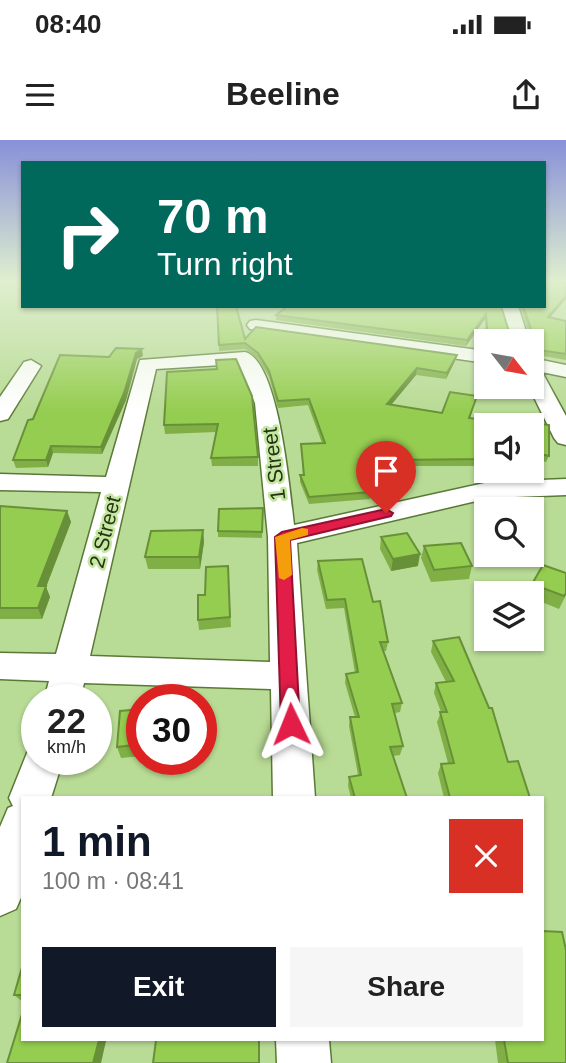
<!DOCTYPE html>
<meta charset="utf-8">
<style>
body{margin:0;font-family:Helvetica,sans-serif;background:#f6f6f6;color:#222;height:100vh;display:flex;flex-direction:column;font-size:26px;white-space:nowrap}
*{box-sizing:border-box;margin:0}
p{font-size:23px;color:#767676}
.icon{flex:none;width:38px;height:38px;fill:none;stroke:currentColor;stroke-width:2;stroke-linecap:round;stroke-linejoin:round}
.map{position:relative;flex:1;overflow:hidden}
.sheet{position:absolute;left:21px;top:656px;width:523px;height:245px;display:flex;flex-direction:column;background:#fff;border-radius:0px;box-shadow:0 2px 5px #0004}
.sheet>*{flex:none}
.banner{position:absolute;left:21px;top:21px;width:525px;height:147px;border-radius:0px;box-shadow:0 2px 5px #0004;background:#00695c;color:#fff;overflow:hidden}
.needle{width:46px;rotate:121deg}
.controls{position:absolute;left:474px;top:189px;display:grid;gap:14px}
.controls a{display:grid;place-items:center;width:70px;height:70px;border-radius:0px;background:#fff;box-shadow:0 2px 5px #0004;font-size:35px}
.speed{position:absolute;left:21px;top:544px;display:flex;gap:14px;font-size:35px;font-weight:700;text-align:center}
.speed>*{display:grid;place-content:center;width:91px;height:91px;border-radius:50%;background:#fff;box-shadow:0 2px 5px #0004;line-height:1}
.speed small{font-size:18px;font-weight:400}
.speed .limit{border:10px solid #d22;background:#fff;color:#111}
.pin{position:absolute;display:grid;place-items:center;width:60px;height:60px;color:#fff;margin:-72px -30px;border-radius:50% 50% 50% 0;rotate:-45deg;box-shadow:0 0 7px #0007}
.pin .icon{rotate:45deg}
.me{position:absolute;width:77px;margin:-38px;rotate:358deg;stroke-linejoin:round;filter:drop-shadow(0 0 5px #0008)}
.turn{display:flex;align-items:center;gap:24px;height:147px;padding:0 21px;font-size:32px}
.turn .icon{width:91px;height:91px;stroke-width:2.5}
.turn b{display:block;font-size:49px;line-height:60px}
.round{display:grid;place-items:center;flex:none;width:74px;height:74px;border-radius:0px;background:#f6f6f6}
.summary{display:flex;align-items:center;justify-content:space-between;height:119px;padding:0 21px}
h1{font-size:42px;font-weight:600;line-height:52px;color:#111827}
.primary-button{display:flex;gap:14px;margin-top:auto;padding:14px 21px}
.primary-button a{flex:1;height:80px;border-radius:0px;background:#111827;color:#fff;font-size:28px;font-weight:600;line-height:80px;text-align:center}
.primary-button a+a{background:#f6f6f6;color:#222}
.status{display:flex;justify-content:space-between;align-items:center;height:49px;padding:0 35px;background:#fff;direction:ltr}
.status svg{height:19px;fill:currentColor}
header{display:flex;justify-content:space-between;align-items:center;height:91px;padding:0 21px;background:#fff;font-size:32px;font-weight:600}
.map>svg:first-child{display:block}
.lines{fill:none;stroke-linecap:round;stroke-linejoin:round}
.minor-casing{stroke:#5a7936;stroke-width:3}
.minor{fill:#fff;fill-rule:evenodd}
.wall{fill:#80b045}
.shaded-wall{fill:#689038}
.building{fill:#95cd50;stroke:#689038;stroke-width:2}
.route{fill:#e11d48;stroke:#92132f;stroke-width:2}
.slow{fill:#f59e0b}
.labels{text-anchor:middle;stroke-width:5;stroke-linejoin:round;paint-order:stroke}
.street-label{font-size:21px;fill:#263317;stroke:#c5e8a1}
</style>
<div class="status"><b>08:40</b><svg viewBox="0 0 49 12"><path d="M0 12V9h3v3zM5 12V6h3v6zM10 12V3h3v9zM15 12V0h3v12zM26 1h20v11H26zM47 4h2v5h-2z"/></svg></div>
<header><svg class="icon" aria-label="menu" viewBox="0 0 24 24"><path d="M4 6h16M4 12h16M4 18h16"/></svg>Beeline<svg class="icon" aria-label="share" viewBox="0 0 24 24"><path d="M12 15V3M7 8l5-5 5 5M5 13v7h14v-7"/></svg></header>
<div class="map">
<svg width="566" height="923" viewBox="0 0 566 923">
<rect width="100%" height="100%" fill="#b8db95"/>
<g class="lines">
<defs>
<path id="minor" d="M501,166H518L529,201H511Z
M256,180L486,211V223L250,189L247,185L250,181Z
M245,212C279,221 290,353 294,385L489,342L566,339V355L489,358L297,403L315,658H273L271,549L84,543L80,560H44L49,541L0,539V513L56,514L101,352L0,350V334L106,337L140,220ZM238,224L255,263L268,397L270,522L90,516L156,229Z
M532,218L566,225V237L542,232L566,276V305L558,303L554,298L529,247H532Z
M31,220L41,226L8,279L0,281V257L24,222Z
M37,605V620H63L51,658H23V753L16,769L0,776V687L8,668L13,666L9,658L29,608Z
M276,900H329L331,923H277Z"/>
</defs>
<use href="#minor" class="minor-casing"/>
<use href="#minor" class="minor"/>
</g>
<path class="wall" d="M566,142V159L550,177L566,181V220L532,214V201H486V206L485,179L466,206L276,180V175L501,166L511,198H530L520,166H544Z
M217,166H236L245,199L256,187L457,215L455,221L446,239L416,235L391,265L442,273L450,252L477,256L470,278L520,285L521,281L549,285V316L546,322L532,319V285H486V326H395L403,340L402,347L370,351V359L309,364L300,342V335H303L301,304L322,303L308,265L278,268L269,237L258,219L245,209L219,211Z
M143,216L137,219L126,260L102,314L53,313L48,327L16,328L13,320L33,279L109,217Z
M167,232L258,317V326H212L211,318L216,292L165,294L164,285Z
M0,366L67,371L71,382L46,447L50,457L42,479H0Z
M263,368L262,398L218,397V391Z
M203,390L204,402L200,429H148L145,417Z
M381,397L418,426L391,431L380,409Z
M424,406L472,426L469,439L431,442L421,418Z
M318,421L373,462L388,502L386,511H383L402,563L400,572L395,573L403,606L400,615L393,616L407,658H351L348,646L349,637L358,635L349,586L350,577H355L345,543L346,534L355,533L344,468L326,469L317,430Z
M228,426L231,487L199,490L198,480L205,455Z
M566,433V455L559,469L532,458V453H529L532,444Z
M433,501L508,622L530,658H444L438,633L441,624L448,623L437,582L441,572L434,553L436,543L446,542L431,512Z
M142,569V616L121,618L117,607Z
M23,824V862L14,855Z
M495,900H542L566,923H498Z"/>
<path class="shaded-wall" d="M566,156V159L546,182L548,177Z
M486,174L485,179L466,206L467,200Z
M142,209L143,216L137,219L126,260L102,314L101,307L136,213Z
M457,215L455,221L446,239L447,233Z
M417,228L416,235L386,271L387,264Z
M51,306L53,313L48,327L46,320Z
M67,371L71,382L46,447L50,457L42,479L38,468V446Z
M203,390L204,402L200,429L199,417Z
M420,414L418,426L391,431L393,419Z
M99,900H105L106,901L101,923H93Z"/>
<path class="building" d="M544,142H566V156L548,177L566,181V214L532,209V201H488L486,174L467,200L276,175L288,166H501L511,198H530L533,195L523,166H544Z
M217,166H236L245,199L256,187L457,215L447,233L417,228L387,264L442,273L450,252L477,256L469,278L521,285V281L549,285V316L532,312V285H486V319L391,320L403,340L367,344L371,352L309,357L300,335H304L301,304L325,303L309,259L278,261L269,231L258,213L245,203L219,205Z
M116,208L142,209L136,213L124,253L101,307L51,306L46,320H13L28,280L33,279L60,215L109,217Z
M236,219L252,256L258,317L211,318L218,284L164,285L167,232L217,229L216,220Z
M0,366L67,371L38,446H46L38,468H0Z
M263,368L262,392L218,391L219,369Z
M203,390L199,417H145L151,391Z
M407,393L420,414L393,419L381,397Z
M461,403L472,426L434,430L424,406Z
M362,419L373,462L380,461L388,502H380L402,563L392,564L403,606L390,607L407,658H355L349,637L361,635L350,577H359L346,534L358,532L345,459L327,460L318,421Z
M543,425L566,433V453L564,456L532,444Z
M228,426L230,477L198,480V455H205L206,427Z
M459,497L489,568H492L508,622L518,621L530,658H450L441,624L454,623L440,572H447L436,543L454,541L433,501Z
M142,569V604L117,607L120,571Z
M542,791L562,792L566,810V923H508L504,900H542Z
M23,824V855H14Z
M23,871V900H99L93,923H7Z
M156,900H259V923H153Z"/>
<linearGradient id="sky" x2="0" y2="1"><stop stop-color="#8890d9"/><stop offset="0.52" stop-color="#dfefcf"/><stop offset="1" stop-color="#dfefcf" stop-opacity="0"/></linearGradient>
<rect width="566" height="271" fill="url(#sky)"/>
<path class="route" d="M386,369L393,373L391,376L290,400L300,584L297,590H284L281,584L275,397L282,392Z"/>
<path class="slow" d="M302,388L308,389V395L290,400L292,435L284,440L279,438L275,397Z"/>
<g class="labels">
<g class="street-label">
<text transform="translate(274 324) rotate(-97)" y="7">1 Street</text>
<text transform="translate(105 392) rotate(-76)" y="7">2 Street</text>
</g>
</g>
</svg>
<div class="controls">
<a><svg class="needle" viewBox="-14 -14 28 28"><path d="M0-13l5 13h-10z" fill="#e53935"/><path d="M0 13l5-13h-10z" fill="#767676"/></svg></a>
<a><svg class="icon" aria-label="sound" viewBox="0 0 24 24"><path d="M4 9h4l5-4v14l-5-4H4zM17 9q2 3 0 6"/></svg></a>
<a><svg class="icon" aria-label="search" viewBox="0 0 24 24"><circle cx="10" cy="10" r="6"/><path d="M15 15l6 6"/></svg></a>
<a><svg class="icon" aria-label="layers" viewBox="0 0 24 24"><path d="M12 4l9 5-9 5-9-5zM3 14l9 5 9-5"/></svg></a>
</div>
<div class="speed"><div>22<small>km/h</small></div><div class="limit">30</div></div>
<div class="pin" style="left:386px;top:373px;background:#d93025"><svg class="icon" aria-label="arrive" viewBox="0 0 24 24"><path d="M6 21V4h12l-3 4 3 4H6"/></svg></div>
<svg class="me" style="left:291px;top:584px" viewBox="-20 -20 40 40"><path d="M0-17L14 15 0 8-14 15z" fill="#e11d48" stroke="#fff" stroke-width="4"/></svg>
<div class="banner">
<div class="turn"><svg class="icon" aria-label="right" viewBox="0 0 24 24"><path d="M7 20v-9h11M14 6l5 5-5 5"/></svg><div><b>70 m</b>Turn right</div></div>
</div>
<section class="sheet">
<div class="summary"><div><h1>1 min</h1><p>100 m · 08:41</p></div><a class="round" style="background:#d93025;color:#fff"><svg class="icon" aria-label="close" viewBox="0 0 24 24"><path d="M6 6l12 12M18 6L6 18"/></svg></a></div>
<div class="primary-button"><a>Exit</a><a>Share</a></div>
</section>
</div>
